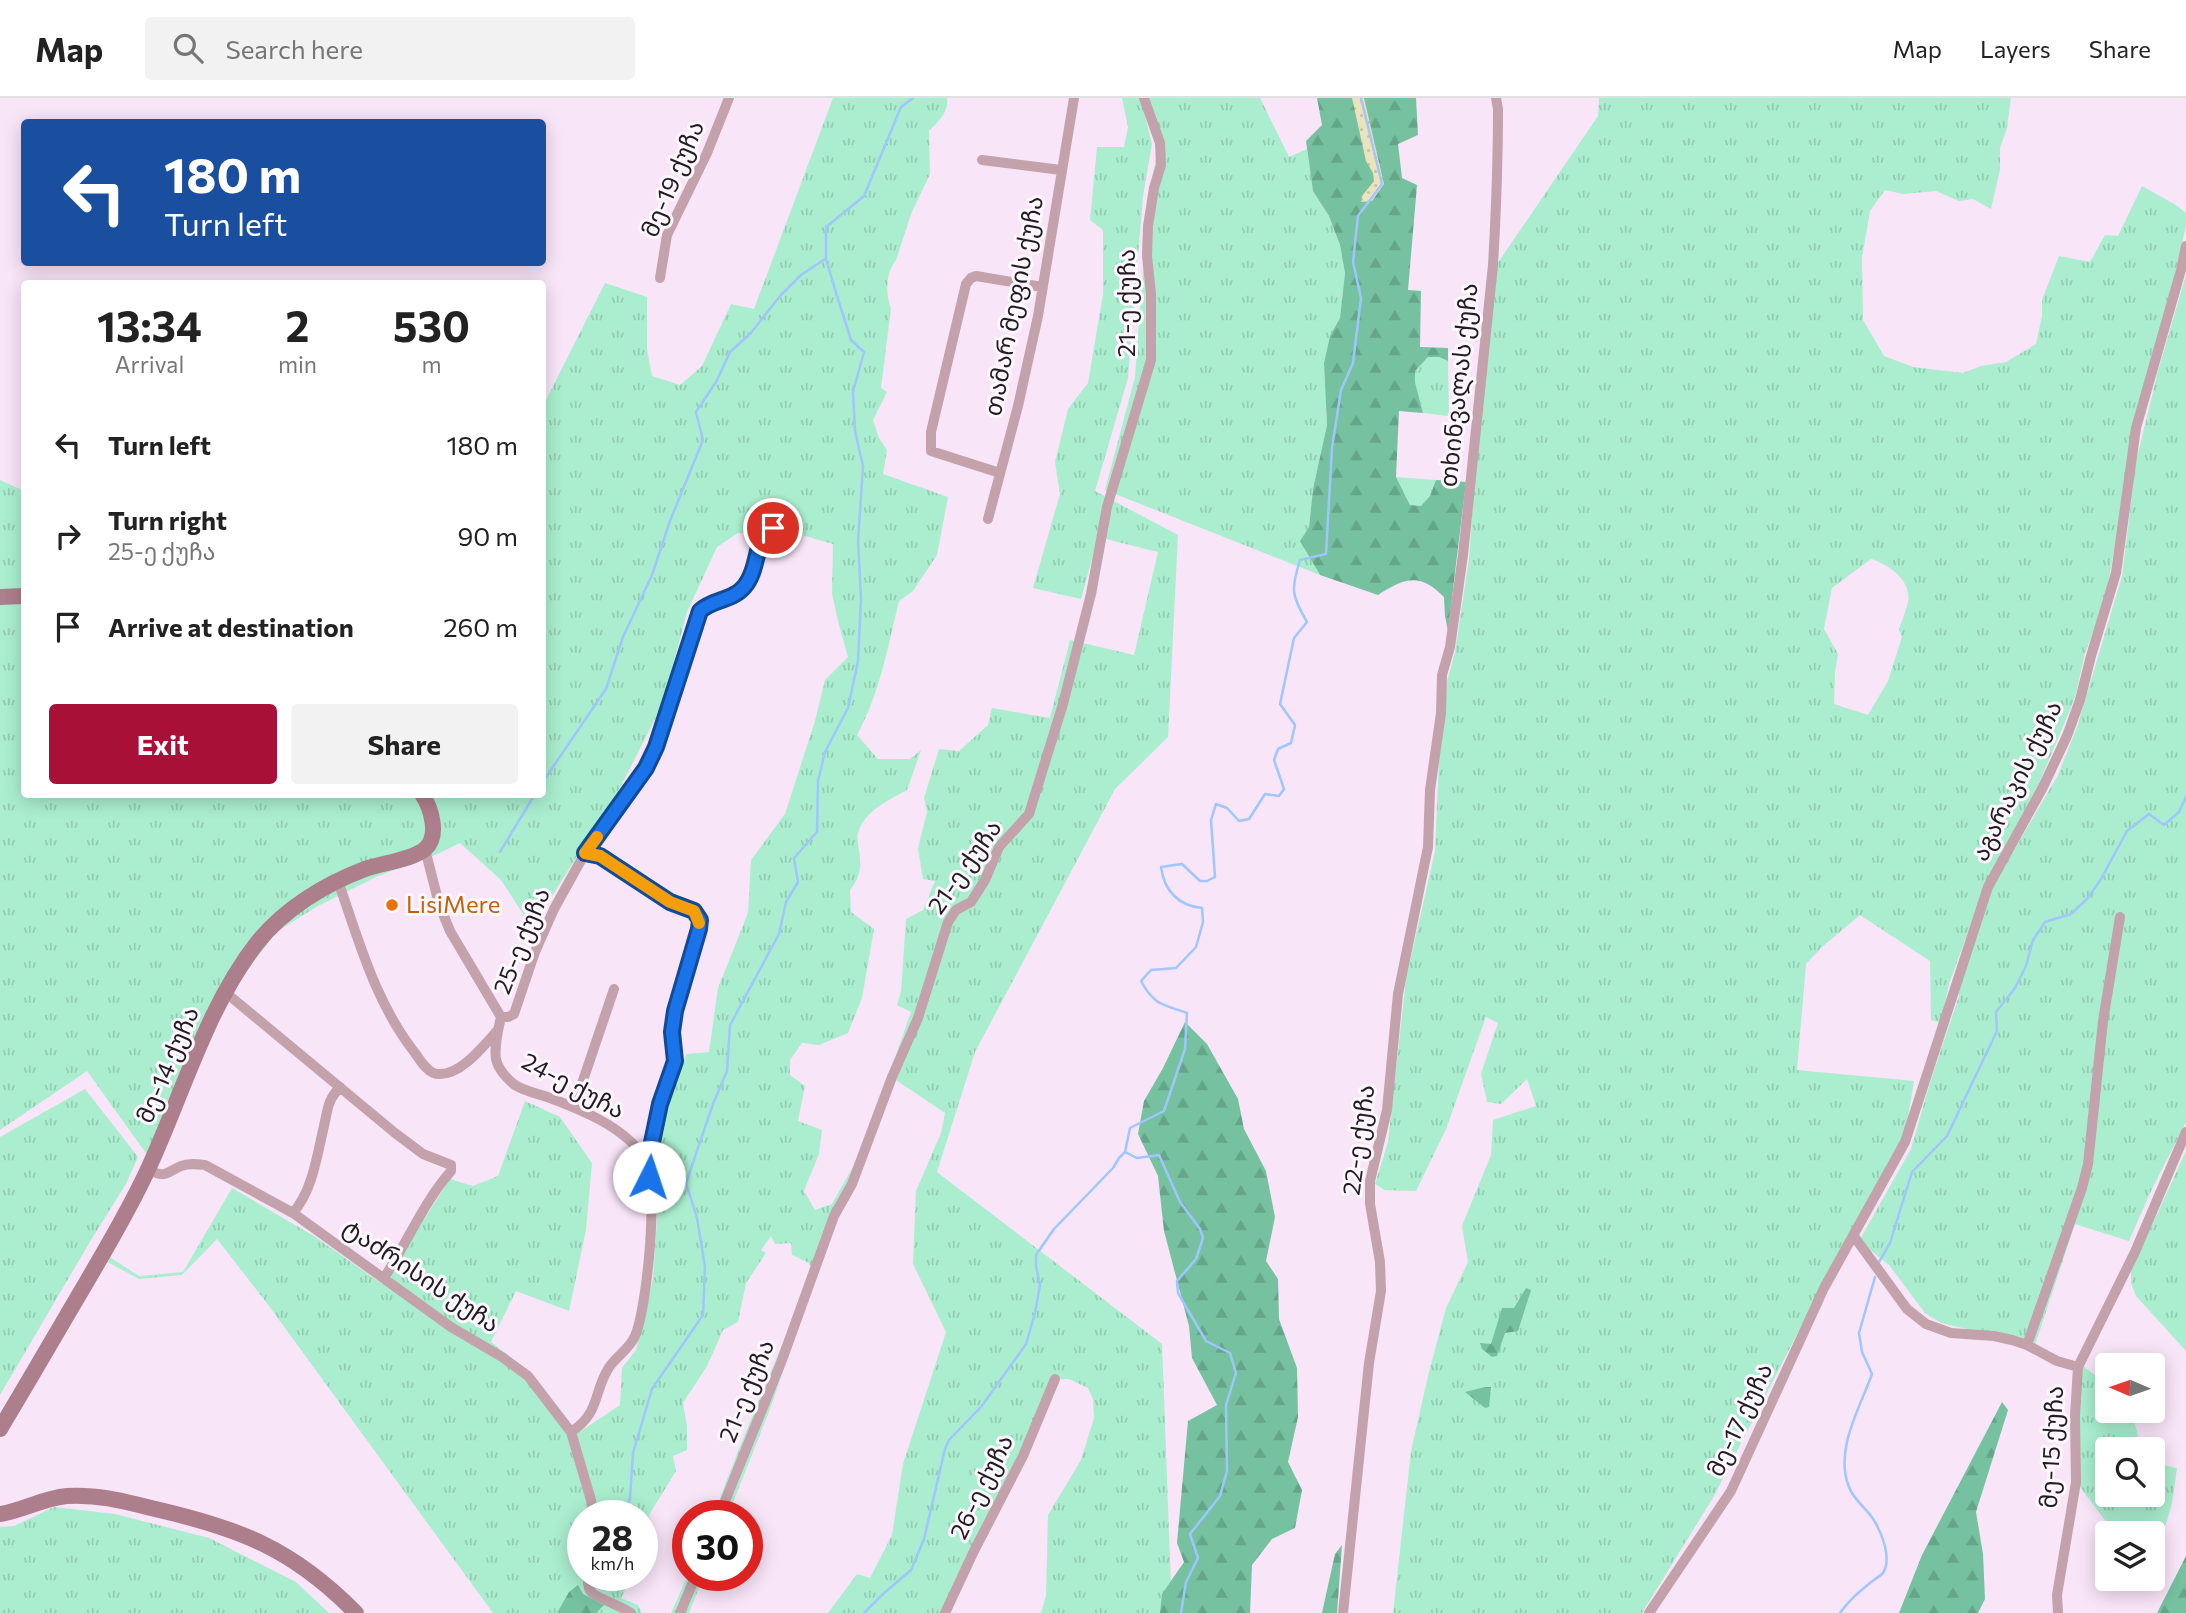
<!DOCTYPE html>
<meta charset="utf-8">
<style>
body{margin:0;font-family:Commissioner,"Noto Sans Georgian",sans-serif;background:#f2f2f2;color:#222;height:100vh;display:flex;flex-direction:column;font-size:26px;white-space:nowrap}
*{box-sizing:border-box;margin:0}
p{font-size:23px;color:#767676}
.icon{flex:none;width:38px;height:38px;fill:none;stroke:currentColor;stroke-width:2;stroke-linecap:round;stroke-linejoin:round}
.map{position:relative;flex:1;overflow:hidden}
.panel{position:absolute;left:21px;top:182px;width:525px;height:518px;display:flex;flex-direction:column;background:#fff;border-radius:7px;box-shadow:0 4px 18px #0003}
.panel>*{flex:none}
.top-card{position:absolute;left:21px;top:21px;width:525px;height:147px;border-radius:7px;box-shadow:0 4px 18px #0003;background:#1a4fa0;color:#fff;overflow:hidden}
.needle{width:46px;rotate:272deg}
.fabs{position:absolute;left:2095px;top:1255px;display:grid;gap:14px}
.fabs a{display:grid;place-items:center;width:70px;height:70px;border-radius:7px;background:#fff;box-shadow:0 4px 18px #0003;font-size:35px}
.speed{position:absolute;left:567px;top:1402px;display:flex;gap:14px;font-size:35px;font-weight:700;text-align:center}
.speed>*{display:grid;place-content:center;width:91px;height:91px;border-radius:50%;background:#fff;box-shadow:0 4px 18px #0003;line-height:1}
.speed small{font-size:18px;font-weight:400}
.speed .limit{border:10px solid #d22;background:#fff;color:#111}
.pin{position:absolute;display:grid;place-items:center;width:60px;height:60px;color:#fff;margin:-30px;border:4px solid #fff;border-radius:50%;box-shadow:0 2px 7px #0007}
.me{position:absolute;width:77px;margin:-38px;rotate:4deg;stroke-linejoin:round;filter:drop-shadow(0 0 5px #0008)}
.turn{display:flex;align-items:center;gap:24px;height:147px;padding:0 28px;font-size:32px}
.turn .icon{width:91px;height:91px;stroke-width:2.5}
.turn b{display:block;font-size:49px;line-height:60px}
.eta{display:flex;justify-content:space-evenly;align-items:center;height:119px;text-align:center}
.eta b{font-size:42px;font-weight:700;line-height:49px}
.action{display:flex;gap:14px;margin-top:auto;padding:14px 28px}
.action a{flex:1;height:80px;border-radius:7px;background:#a81037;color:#fff;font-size:28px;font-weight:700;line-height:80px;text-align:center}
.action a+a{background:#f2f2f2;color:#222}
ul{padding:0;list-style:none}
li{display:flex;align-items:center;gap:21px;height:91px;padding:0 28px}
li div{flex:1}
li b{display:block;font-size:26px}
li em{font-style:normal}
header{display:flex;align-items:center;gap:42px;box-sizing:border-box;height:98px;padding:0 35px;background:#fff;border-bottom:2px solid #e0e0e0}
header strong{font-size:33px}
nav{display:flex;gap:38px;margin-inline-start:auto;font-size:24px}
.search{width:490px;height:63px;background:#f2f2f2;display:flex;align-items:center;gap:18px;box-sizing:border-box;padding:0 24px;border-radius:7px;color:#767676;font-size:26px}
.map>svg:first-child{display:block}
.grass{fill:url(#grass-tufts);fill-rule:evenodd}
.forest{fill:url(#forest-firs)}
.sand{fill:url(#sand-dots)}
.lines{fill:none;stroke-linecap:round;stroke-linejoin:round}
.stream{stroke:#9fc6fe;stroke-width:2.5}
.street{stroke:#c3a2ab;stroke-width:10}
.secondary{stroke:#ad7e8b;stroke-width:16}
.route-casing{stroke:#114b97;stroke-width:18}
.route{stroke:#1a73e8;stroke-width:12}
.slow{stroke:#f59e0b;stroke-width:12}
.food-dot{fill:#e8710a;stroke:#fef7fe;stroke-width:2.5}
.labels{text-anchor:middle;stroke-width:6;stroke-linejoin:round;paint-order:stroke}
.street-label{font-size:24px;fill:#221b22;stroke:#fef7fe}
.food-label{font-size:24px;fill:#c56008;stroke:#fef7fe;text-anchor:start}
</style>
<header>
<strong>Map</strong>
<div class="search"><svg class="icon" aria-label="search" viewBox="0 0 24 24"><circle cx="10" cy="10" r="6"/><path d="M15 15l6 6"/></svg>Search here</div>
<nav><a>Map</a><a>Layers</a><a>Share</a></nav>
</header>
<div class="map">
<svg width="2186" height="1515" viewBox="0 0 2186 1515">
<defs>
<pattern id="grass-tufts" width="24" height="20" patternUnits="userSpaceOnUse" patternTransform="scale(1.75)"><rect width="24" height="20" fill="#aaeecf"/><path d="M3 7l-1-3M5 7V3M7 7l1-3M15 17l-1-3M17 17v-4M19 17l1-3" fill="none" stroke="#92ccb1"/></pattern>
<pattern id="forest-firs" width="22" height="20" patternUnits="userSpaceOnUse" patternTransform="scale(1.75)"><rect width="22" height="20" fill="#75c1a0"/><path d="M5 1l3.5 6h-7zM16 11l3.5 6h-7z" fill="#65a58a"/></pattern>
<pattern id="sand-dots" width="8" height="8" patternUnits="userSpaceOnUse" patternTransform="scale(1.75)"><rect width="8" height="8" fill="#ece3bd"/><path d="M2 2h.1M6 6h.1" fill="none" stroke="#cac2a2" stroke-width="1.8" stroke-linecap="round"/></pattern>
</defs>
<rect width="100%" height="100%" fill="#f8e5f8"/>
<path class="grass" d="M833,0H947C949,14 939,23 929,33L930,76L911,116L896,162C886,174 885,196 891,210L881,290L887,294L873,322L879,340L887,352L883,376L948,399L937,457L913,493L899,503C888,548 880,595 857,637L878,661H910L921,652L907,692C889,702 864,713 858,735C857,737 858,743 858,745C861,765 863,776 850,792L851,814L874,831L862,900L848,935L819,947L802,945L790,962V977L805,988L798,1023L822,1032L819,1056L804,1093L815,1112L832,1106L863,1051L911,914L897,907L901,894L906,821L923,812L935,783L923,781L918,750L927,714L924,700L939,651L959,653L988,627L992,610L1050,620L1070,542L1134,557L1158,454L1098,439L1081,501L1033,490L1060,396L1055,364L1068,311L1088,285L1103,196V132L1090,122L1097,49H1124L1128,29L1122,0H1260L1289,59L1307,51L1313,92L1329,118L1340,147L1345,175L1340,220L1330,238L1324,265L1327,327L1313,391L1309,429L1300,443L1320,477L1105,392L1135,279L1148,100L1159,45L1142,6L1152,46L1143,98L1128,280L1095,393L1178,437L1168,639L1115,691L975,954L937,1074L1162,1246L1172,1515H1041L1046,1498L1048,1417L1081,1362L1094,1320L1093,1301L1088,1290L1069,1281H1051L987,1429L941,1515H828L857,1476L870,1480L892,1437L903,1366L946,1234L913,1166L916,1093L941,1035L945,1015L896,982L858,1079L836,1121L770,1311L728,1417H714C743,1334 781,1255 812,1172L809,1165L792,1157L791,1145L775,1146L771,1138L761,1152L766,1155L746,1185L738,1224L723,1232L707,1268L683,1305L687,1328V1352L673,1358L676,1373L649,1417L654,1432L651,1438L642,1435V1418H583V1477H632L621,1500L638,1507L642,1515H493L266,1204L217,1141L182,1177L139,1181L104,1162L153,1065L87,973L0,1032V382L24,393V696H542L543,300L546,302L605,185L647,199V251L652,278L680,287L702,268L731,206L754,211ZM738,435H795L833,446L832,496L839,527L848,559L825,582L815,623L785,716L751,762L748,815L718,890L709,954L687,956L662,1001L653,1041L652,1070L657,1122L653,1181L636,1252L622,1270L620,1307L575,1337L562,1316L531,1275L491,1244L516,1193L569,1213L586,1132L592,1065L560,1019L525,1003L498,1078L473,1088L450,1081L382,1186L314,1138L232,1090L183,1174L139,1178L108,1158L171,1031L233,891L276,834L318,808L378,778L435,757L460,745L501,782L532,830L621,688L663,605L687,514L717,449Z
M1599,0H2011L2007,30L2000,50V72L1991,111L1973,101L1959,103L1936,93L1903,96L1885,92L1870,113L1862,160L1863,222L1884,258L1913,269L1963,275L1981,268L2006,264L2036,246L2042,218V202L2059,158L2090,164L2105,137L2118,138L2142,88L2176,107L2186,115V128L2119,424L2105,503L2085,555L2075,600L2029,709L1986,785L1949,886L1941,925L1931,922L1930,863L1860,817L1822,849L1806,866L1797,972L1914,983L1905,1037L1835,1162L1714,1398L1642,1515H1393L1411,1353L1429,1274L1446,1210L1468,1164L1462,1128L1491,1057L1493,1022L1536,1008L1527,981L1501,1006L1487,1004L1481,976L1498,925L1486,919L1446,1031L1416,1093L1384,1092L1375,1086L1388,1044L1406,881L1435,753L1439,661L1447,584L1455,554L1469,461L1476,360L1497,166L1598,18ZM1871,461C1889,466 1912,483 1908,504C1906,513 1902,522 1899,531L1902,539L1888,583L1868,617L1834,606L1835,574L1838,556L1824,531L1832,490Z
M2186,177V1024L2151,1093L2129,1143L2075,1126L2035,1247L1941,1225L1925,1215L1889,1167L1859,1143L1911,1051L1929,988L1959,898L1958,888L1992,790L2058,677L2077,629L2122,478L2136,364L2158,273Z
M1428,259H1439L1448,263L1449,318L1423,315L1415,284V273Z
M1396,379L1436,382L1430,398L1422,408L1410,407Z
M85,991L138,1059L126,1086L91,1142L0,1297V1039Z
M2186,1053V1253L2136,1198L2131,1185V1173Z
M2083,1268L2107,1286V1312L2132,1313L2141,1351H2107V1396H2152L2153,1365L2177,1370C2173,1397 2172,1425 2153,1447L2152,1435H2119L2107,1425L2078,1386L2079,1305Z
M54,1409L115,1416L209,1440L296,1484L329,1515H0V1429L14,1428Z
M688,1477H704L689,1515H671Z"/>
<path class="forest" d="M1317,0H1416L1418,37L1398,46L1402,80L1417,87L1408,192L1421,193L1420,249L1448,250V263L1439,259H1428L1415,273V284L1423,315L1399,313L1396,379L1410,407L1421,408L1430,398L1436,382L1466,384L1448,533L1445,518L1444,499C1420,474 1404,480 1378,497L1320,477L1300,443L1309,429L1313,391L1327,327L1324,265L1330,238L1340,220L1345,175L1340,147L1329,118L1313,93L1306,43L1322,27Z
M1185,924L1207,946L1238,1001L1244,1031L1266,1073L1275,1119L1266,1163L1278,1181L1279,1221L1297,1270L1298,1319L1288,1364L1302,1392L1295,1430L1272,1441L1252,1467L1250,1515H1160L1162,1496L1184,1464L1177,1445L1188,1323L1217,1307L1192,1260L1189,1228L1164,1133L1158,1078L1138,1036L1144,1003L1163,970Z
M1526,1190L1531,1192L1518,1233L1505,1235L1497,1258L1492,1259L1482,1251L1480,1245L1491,1246L1502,1210H1514Z
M1485,1289H1491L1489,1309L1485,1310L1465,1294Z
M2002,1304L2008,1312L1976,1414L1983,1456L1985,1501L1978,1515H1899L1922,1457Z
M1342,1447L1337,1515H1322L1335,1456Z
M2186,1458V1515H2157Z
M578,1487L583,1496L604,1507L596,1515H557L569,1494Z"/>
<path class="sand" d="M1352,0H1364L1384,86L1372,103L1361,104L1362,98L1374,83L1373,75L1366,63Z"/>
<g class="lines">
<path class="stream" d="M542,685L606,591L623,539L652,477L670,423L703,342L696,314L716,284L730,254L750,236L780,198L801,177L825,161
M500,754L535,696
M1879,1164L1890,1145L1912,1074L1947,1038L1997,933L1996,914L2015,890L2026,868L2033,842L2045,824L2071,816L2087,801L2101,781L2127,733L2149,716L2164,727L2179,714L2186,699
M624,1418L630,1400L633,1355L652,1291L703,1217L705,1169L697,1120L686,1085L713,1006L727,973L730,927L779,836L786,804L798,784L794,760L817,734L818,683L825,654L848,610L858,563L861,500L858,443L863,368L855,333L853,294L864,254L851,242L837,198L826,161V129L864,98L901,9L913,0
M595,1490L606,1477
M864,1515L883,1496L911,1472L924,1441L945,1351L949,1342L981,1309L1026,1246L1035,1215L1040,1187L1036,1168V1157L1054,1131L1113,1070L1119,1060L1125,1054
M1181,1515L1186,1484L1198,1460L1190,1436L1220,1398L1227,1373L1226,1307L1236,1275L1230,1255L1206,1243L1178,1195L1177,1183L1196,1161L1203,1140L1200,1131L1180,1104L1159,1057L1137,1060L1125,1054L1130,1030L1164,1013L1185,951L1187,915C1162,906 1154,907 1141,883L1151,872L1176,870L1196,849L1203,824L1202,810C1179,808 1164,793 1161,769L1182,766L1200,783H1207L1215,779L1211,722L1216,706L1227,710L1239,723L1249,721L1265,696L1279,698L1284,691L1274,662L1278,651L1291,645L1295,627L1280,606L1294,540L1307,524C1291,497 1291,491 1300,462L1326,456L1332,350L1341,292L1353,265L1361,200L1353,164L1358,118L1382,86L1361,0
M1840,1515C1848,1503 1859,1494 1870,1485C1874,1482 1880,1478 1883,1475C1892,1461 1882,1436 1875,1424C1868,1411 1854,1403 1849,1389C1834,1352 1860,1310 1872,1276L1862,1254L1859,1235L1875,1179"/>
<path class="street" d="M982,62L1061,72
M660,180L667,137L707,55L729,0
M1000,375L931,353V334L966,186L971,180L976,178L1042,189
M988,421L1018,308L1038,218L1074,0
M425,751L439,806L450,833L501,919C498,932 494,948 496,961C498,971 507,981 515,987C524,993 539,996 550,1000C582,1012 624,1029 644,1059C660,1082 647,1211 635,1238C629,1252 615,1259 608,1271C593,1296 600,1315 571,1334
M585,755L600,758L670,804L694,813L700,822L699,831L675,913L672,934L675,963L660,1006L651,1049L645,1060
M338,783C359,843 375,904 415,955C420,962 428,976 438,976C461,978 484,947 498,932
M225,894L395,1035L423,1056L451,1067V1073C423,1105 407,1145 384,1180
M501,919H508L514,916L535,854L554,811L585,755L646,670L656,649L700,513C713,501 733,503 744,489C757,474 756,449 765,432L773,430L780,432
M574,1009L614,891
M148,1071C165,1081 165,1075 181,1068C189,1065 196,1066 205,1067L293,1115L451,1229L502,1259L528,1278L571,1334L591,1402L593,1418
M293,1115C313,1092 317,1057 324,1028C328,1011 327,1003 340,989
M1853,1137L1907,1211L1926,1226L1951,1235L1994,1238L2012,1242L2027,1247L2057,1263L2078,1269
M2027,1247L2082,1090L2088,1066L2103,923L2120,819
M719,1418L782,1262L834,1118L852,1086L892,979L918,920L948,824L956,812L971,804L985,782L999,749L1029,716L1063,606L1091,496L1107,409L1151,262V196L1147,158L1148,128L1154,90L1161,67L1160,45L1144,0
M588,1477C588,1482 587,1489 591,1494C595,1499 621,1508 631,1515
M680,1515L696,1477
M945,1515L974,1453L1023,1358L1055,1281
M1343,1515L1369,1265L1381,1193L1380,1164L1370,1106V1083L1387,1012L1398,896L1428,749L1430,692L1441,615L1442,577L1450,549L1463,457L1493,167C1496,115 1498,63 1498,11L1496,0
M1649,1515L1731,1393L1824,1190L1905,1044L1988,789L2043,689L2067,638L2080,602L2091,558L2116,475L2136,330L2181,172L2186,148
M2058,1515L2057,1497L2076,1384L2075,1318L2078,1269L2135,1154L2186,1034"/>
<path class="secondary" d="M0,499L24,498
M0,1331C29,1283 57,1234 86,1185C108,1147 131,1109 149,1069C183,995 207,909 257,845C284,811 325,786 365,771C382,765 412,762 425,751C440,738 431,710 422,696
M0,1416C22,1413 43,1400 67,1398C96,1396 123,1403 151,1410C239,1430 292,1450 356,1515"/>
</g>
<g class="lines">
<defs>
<path id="route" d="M649,1079L645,1060L651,1049L660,1006L675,963L672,934L675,913L699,831L700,822L694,813L670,804L600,758L585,755L646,670L656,649L700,513C713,501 732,503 744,489C757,474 756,449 765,432L773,430"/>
</defs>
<use href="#route" class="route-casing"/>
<use href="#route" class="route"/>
<path class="slow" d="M597,739L585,755L600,758L670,804L694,813L699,825"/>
</g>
<circle class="food-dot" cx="392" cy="807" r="7"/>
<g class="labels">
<g class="street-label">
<text transform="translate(673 81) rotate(-67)" y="8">მე-19 ქუჩა</text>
<text transform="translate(1127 205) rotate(-90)" y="8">21-ე ქუჩა</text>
<text transform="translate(1014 208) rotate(-79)" y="8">თამარ მეფის ქუჩა</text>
<text transform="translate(1459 287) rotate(-84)" y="8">თხინვალას ქუჩა</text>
<text transform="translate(2017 683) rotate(-64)" y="8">აგარაკის ქუჩა</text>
<text transform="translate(965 769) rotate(-55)" y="8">21-ე ქუჩა</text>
<text transform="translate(522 843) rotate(-68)" y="8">25-ე ქუჩა</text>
<text transform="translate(168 967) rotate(-67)" y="8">მე-14 ქუჩა</text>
<text transform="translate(573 988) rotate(28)" y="8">24-ე ქუჩა</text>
<text transform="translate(1359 1042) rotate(-82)" y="8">22-ე ქუჩა</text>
<text transform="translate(421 1178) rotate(34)" y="8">ტაძრისის ქუჩა</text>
<text transform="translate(747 1293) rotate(-68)" y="8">21-ე ქუჩა</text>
<text transform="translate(1740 1322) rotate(-65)" y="8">მე-17 ქუჩა</text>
<text transform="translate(2052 1349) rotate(-87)" y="8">მე-15 ქუჩა</text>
<text transform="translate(982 1389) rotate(-64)" y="8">26-ე ქუჩა</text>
</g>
<g class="food-label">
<text x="406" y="815">LisiMere</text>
</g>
</g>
</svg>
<div class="fabs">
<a><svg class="needle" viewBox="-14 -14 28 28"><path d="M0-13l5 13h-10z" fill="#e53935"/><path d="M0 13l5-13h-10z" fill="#767676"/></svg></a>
<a><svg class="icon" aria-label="search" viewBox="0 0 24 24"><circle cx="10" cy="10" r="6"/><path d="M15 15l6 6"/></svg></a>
<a><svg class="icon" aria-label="layers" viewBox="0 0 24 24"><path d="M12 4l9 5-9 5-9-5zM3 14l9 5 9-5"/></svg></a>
</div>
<div class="speed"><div>28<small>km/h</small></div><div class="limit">30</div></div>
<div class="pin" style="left:773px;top:430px;background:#d93025"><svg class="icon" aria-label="arrive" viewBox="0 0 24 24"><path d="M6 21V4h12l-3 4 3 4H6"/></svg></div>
<svg class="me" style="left:649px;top:1079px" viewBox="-20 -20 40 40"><circle r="19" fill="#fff"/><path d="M0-13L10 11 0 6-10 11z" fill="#1a73e8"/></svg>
<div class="top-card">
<div class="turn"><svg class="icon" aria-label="left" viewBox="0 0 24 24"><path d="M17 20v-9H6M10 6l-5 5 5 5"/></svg><div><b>180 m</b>Turn left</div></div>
</div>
<section class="panel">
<div class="eta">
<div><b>13:34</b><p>Arrival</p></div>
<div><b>2</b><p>min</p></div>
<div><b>530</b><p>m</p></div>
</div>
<ul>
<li><svg class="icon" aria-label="left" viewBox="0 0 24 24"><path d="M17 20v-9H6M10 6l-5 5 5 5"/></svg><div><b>Turn left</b></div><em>180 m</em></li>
<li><svg class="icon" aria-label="right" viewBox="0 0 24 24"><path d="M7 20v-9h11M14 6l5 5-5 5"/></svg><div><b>Turn right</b><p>25-ე ქუჩა</p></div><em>90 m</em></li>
<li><svg class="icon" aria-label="arrive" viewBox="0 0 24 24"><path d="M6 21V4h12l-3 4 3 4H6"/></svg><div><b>Arrive at destination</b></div><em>260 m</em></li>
</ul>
<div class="action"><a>Exit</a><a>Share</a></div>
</section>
</div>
